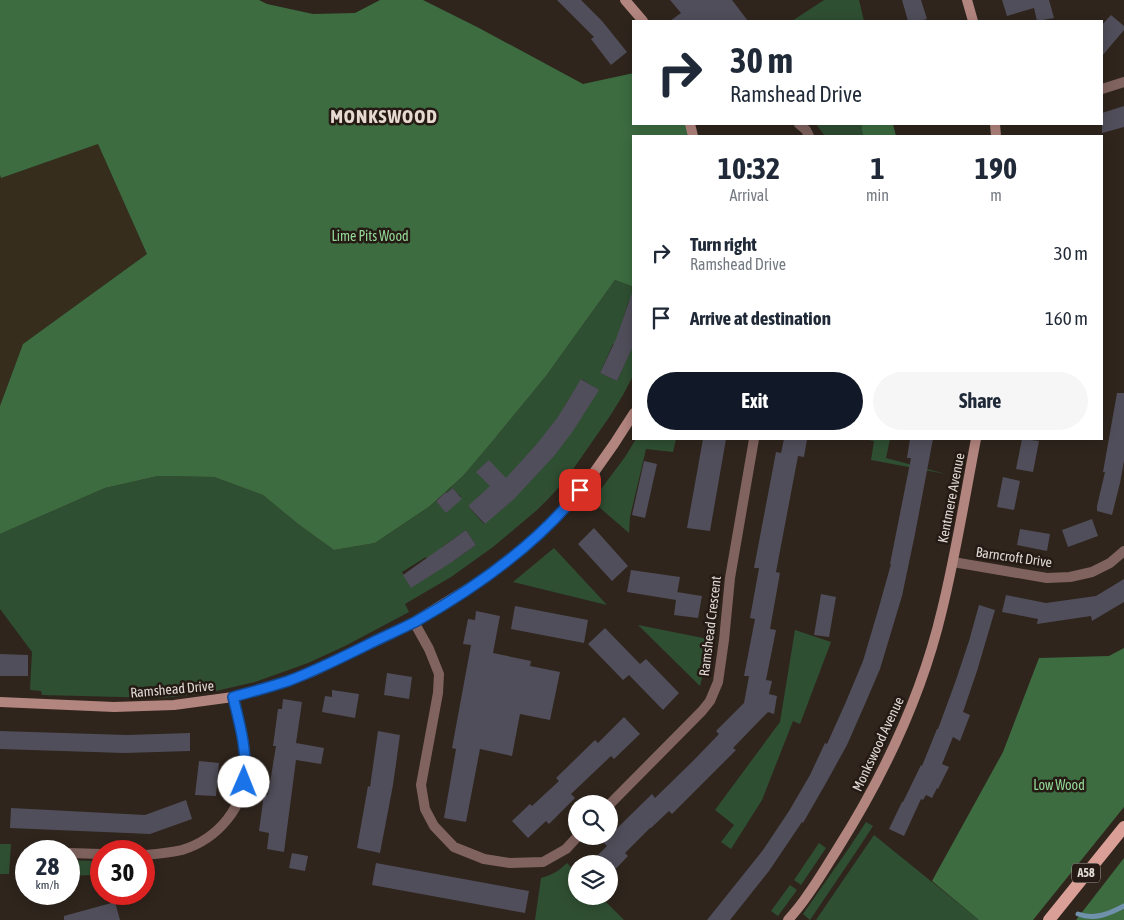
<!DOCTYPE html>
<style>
body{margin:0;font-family:"Asap Condensed",sans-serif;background:#f6f6f7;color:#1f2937;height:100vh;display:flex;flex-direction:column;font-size:19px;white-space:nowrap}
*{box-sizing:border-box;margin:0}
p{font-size:16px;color:#747a83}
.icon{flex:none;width:28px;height:28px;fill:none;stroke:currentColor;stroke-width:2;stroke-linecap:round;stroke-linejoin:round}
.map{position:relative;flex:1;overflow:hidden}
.drawer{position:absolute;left:632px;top:135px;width:471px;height:305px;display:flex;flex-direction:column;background:#fff;border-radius:0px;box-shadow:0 2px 12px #0003}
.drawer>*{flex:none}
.guide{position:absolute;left:632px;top:20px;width:471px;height:105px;border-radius:0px;box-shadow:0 2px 12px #0003;background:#fff;color:#1f2937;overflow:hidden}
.buttons{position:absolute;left:568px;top:795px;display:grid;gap:10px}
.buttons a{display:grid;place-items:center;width:50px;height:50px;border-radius:50%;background:#fff;box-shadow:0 2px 12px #0003;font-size:25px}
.speed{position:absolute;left:15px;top:840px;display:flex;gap:10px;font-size:25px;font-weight:700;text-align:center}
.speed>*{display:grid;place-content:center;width:65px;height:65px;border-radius:50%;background:#fff;box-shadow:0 2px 12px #0003;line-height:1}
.speed small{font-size:12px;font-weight:400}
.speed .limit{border:8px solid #d22;background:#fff;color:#111}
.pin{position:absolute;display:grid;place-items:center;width:42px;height:42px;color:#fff;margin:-21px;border-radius:10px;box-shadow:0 2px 8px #0006}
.me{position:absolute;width:55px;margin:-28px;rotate:1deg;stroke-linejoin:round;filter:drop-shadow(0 0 4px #0008)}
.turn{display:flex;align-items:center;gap:18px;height:105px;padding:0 15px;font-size:22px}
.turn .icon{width:65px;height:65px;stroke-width:2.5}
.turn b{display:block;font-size:35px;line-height:42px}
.eta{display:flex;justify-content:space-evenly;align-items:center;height:85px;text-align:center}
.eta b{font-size:30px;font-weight:700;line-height:35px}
.button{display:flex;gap:10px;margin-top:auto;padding:10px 15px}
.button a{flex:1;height:58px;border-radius:30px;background:#111827;color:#fff;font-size:20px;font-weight:700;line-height:58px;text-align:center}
.button a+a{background:#f6f6f7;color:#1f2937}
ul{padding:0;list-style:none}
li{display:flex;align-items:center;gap:15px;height:65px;padding:0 15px}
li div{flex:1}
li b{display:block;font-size:19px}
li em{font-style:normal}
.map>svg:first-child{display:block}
.industrial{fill:#362d1d}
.green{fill:#2f4f32;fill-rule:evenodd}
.forest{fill:#3d6c41}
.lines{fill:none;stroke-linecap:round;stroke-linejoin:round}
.stream{stroke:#7091ac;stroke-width:5}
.building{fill:#504e5a}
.street{stroke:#80635f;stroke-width:10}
.secondary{stroke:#b3857f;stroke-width:10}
.primary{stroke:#da9f97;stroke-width:12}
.route-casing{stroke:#114b97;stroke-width:12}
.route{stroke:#1a73e8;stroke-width:9}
.labels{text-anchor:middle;stroke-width:5;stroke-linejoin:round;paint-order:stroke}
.shield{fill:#251b14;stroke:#a79f9a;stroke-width:1}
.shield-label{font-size:12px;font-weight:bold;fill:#dfd8d3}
.park-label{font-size:14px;fill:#92d897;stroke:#251b14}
.street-label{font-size:14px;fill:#dfd8d3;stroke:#251b14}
.district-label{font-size:19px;font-weight:bold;letter-spacing:1px;fill:#e7dad0;stroke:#251b14}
</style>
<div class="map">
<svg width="1124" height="920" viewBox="0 0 1124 920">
<rect width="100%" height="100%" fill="#2f251d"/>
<path class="industrial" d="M98,144L147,254L23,344L0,406V175L1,178Z"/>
<path class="green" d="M824,0H859L864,21H792Z
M816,124H861L863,136H825Z
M615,280L634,287V302L629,301L619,331L634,336V374L623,395L610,416L567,478L550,497L537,510L493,547L451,577L405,604L409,612L345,646L308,663L255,682L207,693L161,698L42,695L41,691L30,690L32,652L0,609V534L105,488L158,476L214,477L263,495L298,524L334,550L375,543L430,506L436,501L446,512L461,497L453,488L447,493L446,492L463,476L491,443L546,376ZM613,344L630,352L617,381L600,373ZM582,379L598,390L581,417L564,407ZM509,503L484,524L468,506ZM466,530L476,545L452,562L442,547ZM426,557L436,572L411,587L402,572Z
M636,439H676L673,452L646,449L630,517L629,533L592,501L625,457Z
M862,439H890L886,458L946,474L871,460L874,441Z
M554,548L607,605L513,582Z
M638,625L708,639L704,670L700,686Z
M795,630L831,642L800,724L793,721L762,800L731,849L721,842L734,825L715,810L780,722Z
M866,822L873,826L856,852L810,920L803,914L849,848Z
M874,835L979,920H816Z
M819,843L826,848L801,885L794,880Z
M0,844H11L9,874H0Z
M69,860L92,861V875L69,876Z
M567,863L576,872V896H600L624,920H535L541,878C552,875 559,871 567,863Z
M790,885L797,890L778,916L771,911Z"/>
<path class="forest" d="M0,0H259L267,4L313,14L355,13L380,0H423L479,28L583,84L634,73V124H690L693,136H634V287L615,280L546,376L491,443L463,476L430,506L375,543L334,550L298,524L263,495L214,477L158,476L105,488L0,534V406L23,344L147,254L98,144L1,178L0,175Z
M861,124H893L896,136H863Z
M1124,648V807L1033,920H979L932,881L1003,752L1039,658L1109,656Z
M1124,858V920H1076Z"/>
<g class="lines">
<path class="stream" d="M1078,914C1095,920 1109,914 1124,906"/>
</g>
<path class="building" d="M557,0H581L602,21L627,52L611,65L591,39L594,37Z
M670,0H732L748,21H670L681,13Z
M902,0H921L927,19L919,21H908Z
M1002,0H1049L1054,18L1037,21L1034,8L1007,16Z
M1111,15L1124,26V30L1102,56V25Z
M1124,106V127L1102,133V113Z
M632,293L634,294V344L617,381L600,373L616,339Z
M581,379L599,390L573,431L554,456L514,499L485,524L468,506L490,486L476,472L489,460L506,478L536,445L558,417Z
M1117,393H1124V461L1120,483L1112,515L1097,511V506L1105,472H1103Z
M703,439H726L710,531L687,528Z
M784,439H807L804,457L798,456L776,572L780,573L770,629L776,630L766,680L772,681L769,694L777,696L774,714L768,712L733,748L736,750L672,814L669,811L651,828H650L625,853L628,856L609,876V864H589L607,846L603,842L652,794L655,798L694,760L719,734L716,731L744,703L749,676H744L755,619L750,618L759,568H754L776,452L781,453Z
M910,439H933L915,534L902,596L880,669L865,704L847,745L826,783L803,823L802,822L769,871L730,920H707L763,850L789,811L810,775L825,743L827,744L845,704L863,661L879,607L891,564H890L911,458H907Z
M1022,439L1039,441L1033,472L1016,469Z
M644,461L657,464L645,518L632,515Z
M1003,477L1020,481L1014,510L997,507Z
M453,488L462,499L446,513L436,501L446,492L447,493Z
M1092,519L1098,536L1068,547L1062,530Z
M594,528L628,566L612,581L578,544Z
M1020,529L1050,534L1047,551L1017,545Z
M466,530L476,545L452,562L411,588L403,575Z
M631,570L680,577L676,600L627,592Z
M1124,579V602L1092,621L1091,616L1037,624L1038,619L1002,612L1006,595L1046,603L1096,596Z
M677,592L702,596L698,618L674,615Z
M821,594L836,597L829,637L814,635Z
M979,605L995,610L977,671L963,712L970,715L960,741L953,737L942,764L949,767L938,789L937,788L932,798L926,795L923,800L921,799L904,836L889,829L902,802H903L921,765L922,766L937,729H938L956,680L969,641Z
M515,606L588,620L584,643L511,629Z
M476,611L500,616L493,653L531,661L530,666L560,672L550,720L520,714L512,756L480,749L466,822L444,818L456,749L452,748L471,645L463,644L468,619L475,620Z
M605,628L640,664L646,659L679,693L663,710L629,675L623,680L588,644Z
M0,654L28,655V676H0Z
M387,673L412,677L409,699L384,695Z
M332,690L359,694L355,718L322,712L325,696L332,697Z
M283,699L302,702L296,743L324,748L321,764L296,760L284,852L267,849L269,833L259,831L264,794L268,795L276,746H273L278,709H282Z
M624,717L640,734L614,759L611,756L571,794L575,798L549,824L546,821L528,838L512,821L530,804L532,806L559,781L556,778L595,740L598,743Z
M0,731L127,735L190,733V751L124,753L0,749Z
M378,731L400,735L393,785L380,853L357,848L368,786L370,787Z
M199,761L219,763L216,796L195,795Z
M186,800L192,819L150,834L10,828L11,808L145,815Z
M292,853L308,856L305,871L289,868Z
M376,863L529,891L525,913L372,885Z
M115,902L120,920H64V916Z"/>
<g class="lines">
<path class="street" d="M1102,89L1124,82
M799,124L806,130L809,136
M953,562L1047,578L1070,577L1092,572L1110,563L1124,551
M414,622L429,649L439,674L438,693L421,785L425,809L434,826L454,847L484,859L510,863L543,862L566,849L578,836
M609,805L702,711L710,701L718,682L724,640L730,578L754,439
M69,853L101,854
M144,855C156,854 169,853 182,850C218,839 245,807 246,768C246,744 239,720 233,697"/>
<path class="secondary" d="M625,0L643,21
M967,0L973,21
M690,124L693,136
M995,124L996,136
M0,702L114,707L174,705L233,697L286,682L314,671L414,622L477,583L503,564L527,545L559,515L574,497L595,471L614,444L634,413
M788,920C795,912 801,905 807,896C818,881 828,864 838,848C884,775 922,695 942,610C956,553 965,496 976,439"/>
<path class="primary" d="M1049,920L1124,827"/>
</g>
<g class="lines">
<defs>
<path id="route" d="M244,782C248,753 240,725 233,697C251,692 270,687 288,681C315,671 341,658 367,645C383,637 399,630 415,622C475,588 537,545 580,490"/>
</defs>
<use href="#route" class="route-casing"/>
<use href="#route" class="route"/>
</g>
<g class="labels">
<rect class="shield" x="1072" y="863.5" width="28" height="19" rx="4"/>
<g class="shield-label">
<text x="1086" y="877">A58</text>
</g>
<g class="park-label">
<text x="370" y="241">Lime Pits Wood</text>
<text x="1059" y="790">Low Wood</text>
</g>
<g class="street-label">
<text transform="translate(951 498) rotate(-79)" y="5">Kentmere Avenue</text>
<text transform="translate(1014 557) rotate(8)" y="5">Barncroft Drive</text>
<text transform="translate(710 626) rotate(-83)" y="5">Ramshead Crescent</text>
<text transform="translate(172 689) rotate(-5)" y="5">Ramshead Drive</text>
<text transform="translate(878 744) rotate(-65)" y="5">Monkswood Avenue</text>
</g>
<g class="district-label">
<text x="384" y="123">MONKSWOOD</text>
</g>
</g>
</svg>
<div class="buttons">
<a><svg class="icon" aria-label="search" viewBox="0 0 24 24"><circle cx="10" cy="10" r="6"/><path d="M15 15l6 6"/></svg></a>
<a><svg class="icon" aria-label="layers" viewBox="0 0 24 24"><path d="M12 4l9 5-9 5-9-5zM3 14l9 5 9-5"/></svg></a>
</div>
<div class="speed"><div>28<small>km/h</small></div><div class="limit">30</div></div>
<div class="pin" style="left:580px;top:490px;background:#d93025"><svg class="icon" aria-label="arrive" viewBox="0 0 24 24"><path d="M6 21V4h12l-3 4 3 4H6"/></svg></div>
<svg class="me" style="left:244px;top:782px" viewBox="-20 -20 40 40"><circle r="19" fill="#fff"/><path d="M0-13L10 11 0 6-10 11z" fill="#1a73e8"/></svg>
<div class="guide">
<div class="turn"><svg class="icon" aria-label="right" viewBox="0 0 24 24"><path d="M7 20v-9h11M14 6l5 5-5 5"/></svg><div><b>30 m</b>Ramshead Drive</div></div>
</div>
<section class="drawer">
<div class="eta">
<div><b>10:32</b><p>Arrival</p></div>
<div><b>1</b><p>min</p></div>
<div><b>190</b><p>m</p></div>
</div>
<ul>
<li><svg class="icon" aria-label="right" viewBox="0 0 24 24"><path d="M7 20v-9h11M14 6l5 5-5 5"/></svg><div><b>Turn right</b><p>Ramshead Drive</p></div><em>30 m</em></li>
<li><svg class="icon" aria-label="arrive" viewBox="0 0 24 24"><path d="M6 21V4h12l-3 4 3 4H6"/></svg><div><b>Arrive at destination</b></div><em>160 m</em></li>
</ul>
<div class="button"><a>Exit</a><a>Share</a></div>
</section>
</div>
